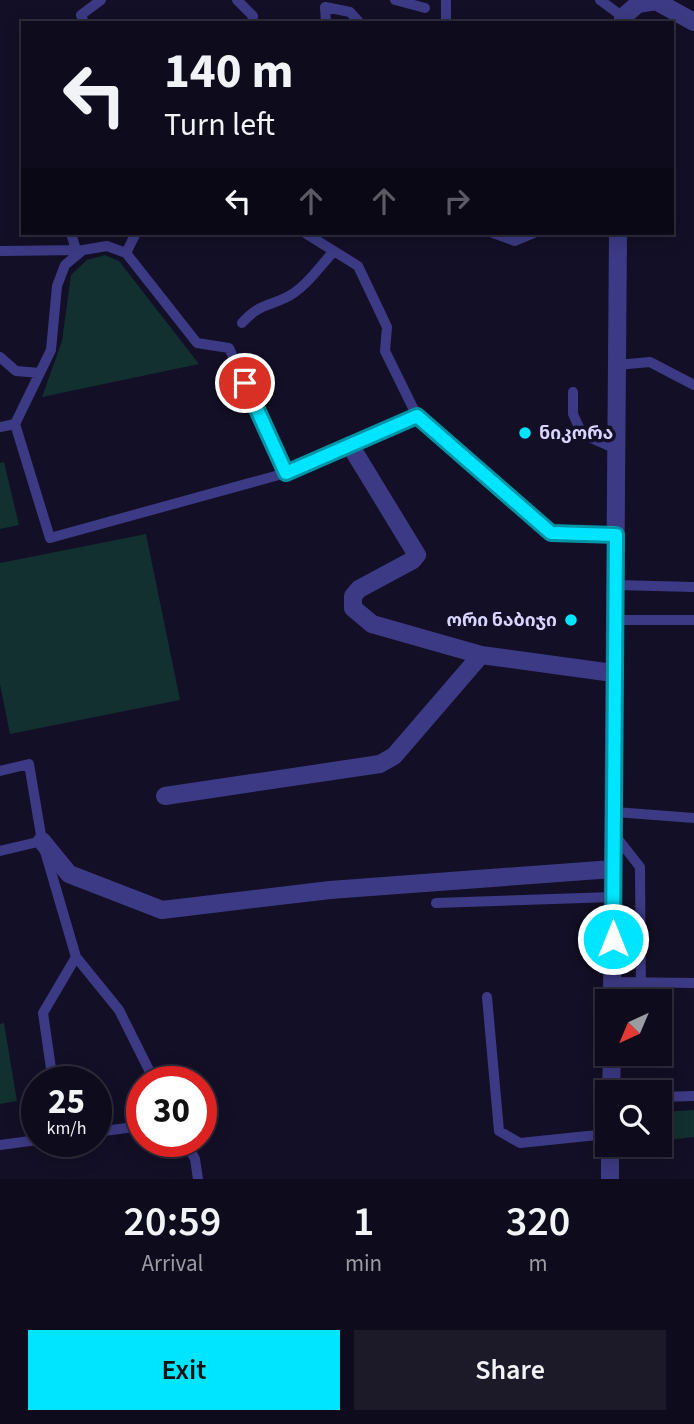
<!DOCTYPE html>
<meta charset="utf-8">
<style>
body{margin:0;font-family:"Source Sans 3","Noto Sans Georgian",sans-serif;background:#1c1929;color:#f1f3f6;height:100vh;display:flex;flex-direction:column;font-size:26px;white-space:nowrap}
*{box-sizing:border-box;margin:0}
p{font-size:23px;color:#9b9ba3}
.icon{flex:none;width:38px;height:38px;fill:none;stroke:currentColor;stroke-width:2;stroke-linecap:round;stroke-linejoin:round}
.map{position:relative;height:1179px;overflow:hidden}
.drawer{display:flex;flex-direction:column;background:#0e0b1c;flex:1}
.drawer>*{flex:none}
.guide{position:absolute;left:21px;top:21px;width:653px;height:214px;border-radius:0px;box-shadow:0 4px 18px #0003,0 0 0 2px #2e2b3b;background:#0e0b1c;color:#f1f3f6;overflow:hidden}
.needle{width:46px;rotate:224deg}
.controls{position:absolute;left:595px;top:989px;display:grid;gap:14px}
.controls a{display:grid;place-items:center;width:77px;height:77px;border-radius:0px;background:#0e0b1c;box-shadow:0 4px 18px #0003,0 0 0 2px #2e2b3b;font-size:35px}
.speed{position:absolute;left:21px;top:1066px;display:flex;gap:14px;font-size:35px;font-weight:700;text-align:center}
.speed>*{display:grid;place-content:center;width:91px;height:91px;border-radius:50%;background:#0e0b1c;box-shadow:0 4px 18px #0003,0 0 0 2px #2e2b3b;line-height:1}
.speed small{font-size:18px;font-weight:400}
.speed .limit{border:10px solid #d22;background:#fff;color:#111}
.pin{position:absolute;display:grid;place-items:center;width:60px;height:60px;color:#fff;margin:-30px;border:4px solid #fff;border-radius:50%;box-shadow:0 2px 7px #0007}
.me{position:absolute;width:77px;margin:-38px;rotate:0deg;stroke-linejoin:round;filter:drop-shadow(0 0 5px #0008)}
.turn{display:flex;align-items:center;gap:24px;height:147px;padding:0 28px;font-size:32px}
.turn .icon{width:91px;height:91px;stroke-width:2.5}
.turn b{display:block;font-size:49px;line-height:60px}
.lanes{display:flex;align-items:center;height:66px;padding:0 28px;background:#0003;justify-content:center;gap:35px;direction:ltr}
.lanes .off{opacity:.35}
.eta{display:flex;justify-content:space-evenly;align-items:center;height:119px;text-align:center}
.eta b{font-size:42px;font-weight:600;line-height:49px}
.button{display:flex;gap:14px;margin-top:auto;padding:14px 28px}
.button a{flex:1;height:80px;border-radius:0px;background:#00e5ff;color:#111;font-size:28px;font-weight:600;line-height:80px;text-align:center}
.button a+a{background:#1c1929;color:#f1f3f6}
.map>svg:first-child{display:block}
.green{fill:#12302f}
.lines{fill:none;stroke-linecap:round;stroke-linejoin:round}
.lane{stroke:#3d3a85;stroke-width:10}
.street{stroke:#3d3a85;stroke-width:18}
.route-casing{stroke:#0095a6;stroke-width:18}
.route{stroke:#00e5ff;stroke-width:12}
.poi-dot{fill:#00e5ff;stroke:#130f26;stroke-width:2.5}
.labels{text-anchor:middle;stroke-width:7;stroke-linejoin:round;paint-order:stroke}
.poi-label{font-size:18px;font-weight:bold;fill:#d9d4ff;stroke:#130f26;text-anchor:start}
</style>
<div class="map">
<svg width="694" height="1179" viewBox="0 0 694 1179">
<rect width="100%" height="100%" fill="#130f26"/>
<path class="green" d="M105,255L119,261L199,364L42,397L62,341L71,275L87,260Z
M4,462L19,525L0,529V463Z
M146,534L180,700L10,734L0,684V563Z
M4,1023L17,1101L0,1104V1024Z
M694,1110V1137L660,1141V1112Z"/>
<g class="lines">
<path class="lane" d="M237,0L253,16L252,23
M395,0L425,8
M446,0V23
M600,0L623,17
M84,23L81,15L101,0
M326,23L325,7L350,12L360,23
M71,233L76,250
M305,233L358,266L387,327L385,351L417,416
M493,233L515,241L534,233
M0,251L83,250
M126,253L136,233
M242,323C258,305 266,307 285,298C305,289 320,266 334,251
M0,357L16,371L40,373
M617,365L650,362L694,385
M573,392V414L582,434L616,449
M15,424L50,538L286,473L417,416L551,533L616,535
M15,424L51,350L57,286L65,265L83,250L107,246L126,253L197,343L229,348L286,473
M0,427L15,424
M615,585L694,587
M615,620H694
M0,771L29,764L42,841
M615,812L694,818
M614,834L640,867L641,1001
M0,851L42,841L76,957L119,1010L155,1082
M436,903L613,897
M613,982L694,983
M487,997L499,1131L520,1143L607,1134
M53,1082L43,1013L76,957
M660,1097L694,1096
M96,1132L142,1126
M185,1141L195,1159L198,1179
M0,1145L37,1140"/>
<path class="street" d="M656,1L694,22
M623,23V17L638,4L656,1
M350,445L417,555L413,560L359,589L353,596V608L372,624L481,655L613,673
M165,796L380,764L394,756L481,655
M42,841L69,874L162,910L330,890L613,869
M612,1001L618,233
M611,1092L612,1054
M610,1179V1144"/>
</g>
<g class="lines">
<defs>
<path id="route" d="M245,383L286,473L417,416L551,533L616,535L613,939"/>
</defs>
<use href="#route" class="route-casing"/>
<use href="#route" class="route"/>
</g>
<g class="poi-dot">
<circle cx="525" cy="433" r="7"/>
<circle cx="571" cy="620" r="7"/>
</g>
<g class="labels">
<g class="poi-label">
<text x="539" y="439">ნიკორა</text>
<text x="557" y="626" text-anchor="end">ორი ნაბიჯი</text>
</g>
</g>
</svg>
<div class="controls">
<a><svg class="needle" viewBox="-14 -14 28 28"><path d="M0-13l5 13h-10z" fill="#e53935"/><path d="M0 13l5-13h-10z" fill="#9b9ba3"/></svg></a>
<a><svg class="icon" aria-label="search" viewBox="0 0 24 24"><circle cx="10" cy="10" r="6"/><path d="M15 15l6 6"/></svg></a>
</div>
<div class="speed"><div>25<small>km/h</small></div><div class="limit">30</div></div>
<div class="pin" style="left:245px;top:383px;background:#d93025"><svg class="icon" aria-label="arrive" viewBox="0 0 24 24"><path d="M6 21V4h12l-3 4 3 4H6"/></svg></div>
<svg class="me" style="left:613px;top:939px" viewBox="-20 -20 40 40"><circle r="17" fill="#00e5ff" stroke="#fff" stroke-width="3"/><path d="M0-11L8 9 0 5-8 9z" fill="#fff"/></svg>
<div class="guide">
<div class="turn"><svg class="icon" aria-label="left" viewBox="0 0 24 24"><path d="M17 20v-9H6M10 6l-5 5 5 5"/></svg><div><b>140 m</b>Turn left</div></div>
<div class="lanes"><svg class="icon" aria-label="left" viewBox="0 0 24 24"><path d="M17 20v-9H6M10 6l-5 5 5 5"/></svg><svg class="icon off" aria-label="ahead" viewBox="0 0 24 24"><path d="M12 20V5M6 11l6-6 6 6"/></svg><svg class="icon off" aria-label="ahead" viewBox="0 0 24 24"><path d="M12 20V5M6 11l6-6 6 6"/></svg><svg class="icon off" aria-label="right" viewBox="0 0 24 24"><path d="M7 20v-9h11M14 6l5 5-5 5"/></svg></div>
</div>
</div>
<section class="drawer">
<div class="eta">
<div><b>20:59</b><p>Arrival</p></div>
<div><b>1</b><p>min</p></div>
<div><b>320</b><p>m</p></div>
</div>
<div class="button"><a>Exit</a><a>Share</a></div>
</section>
